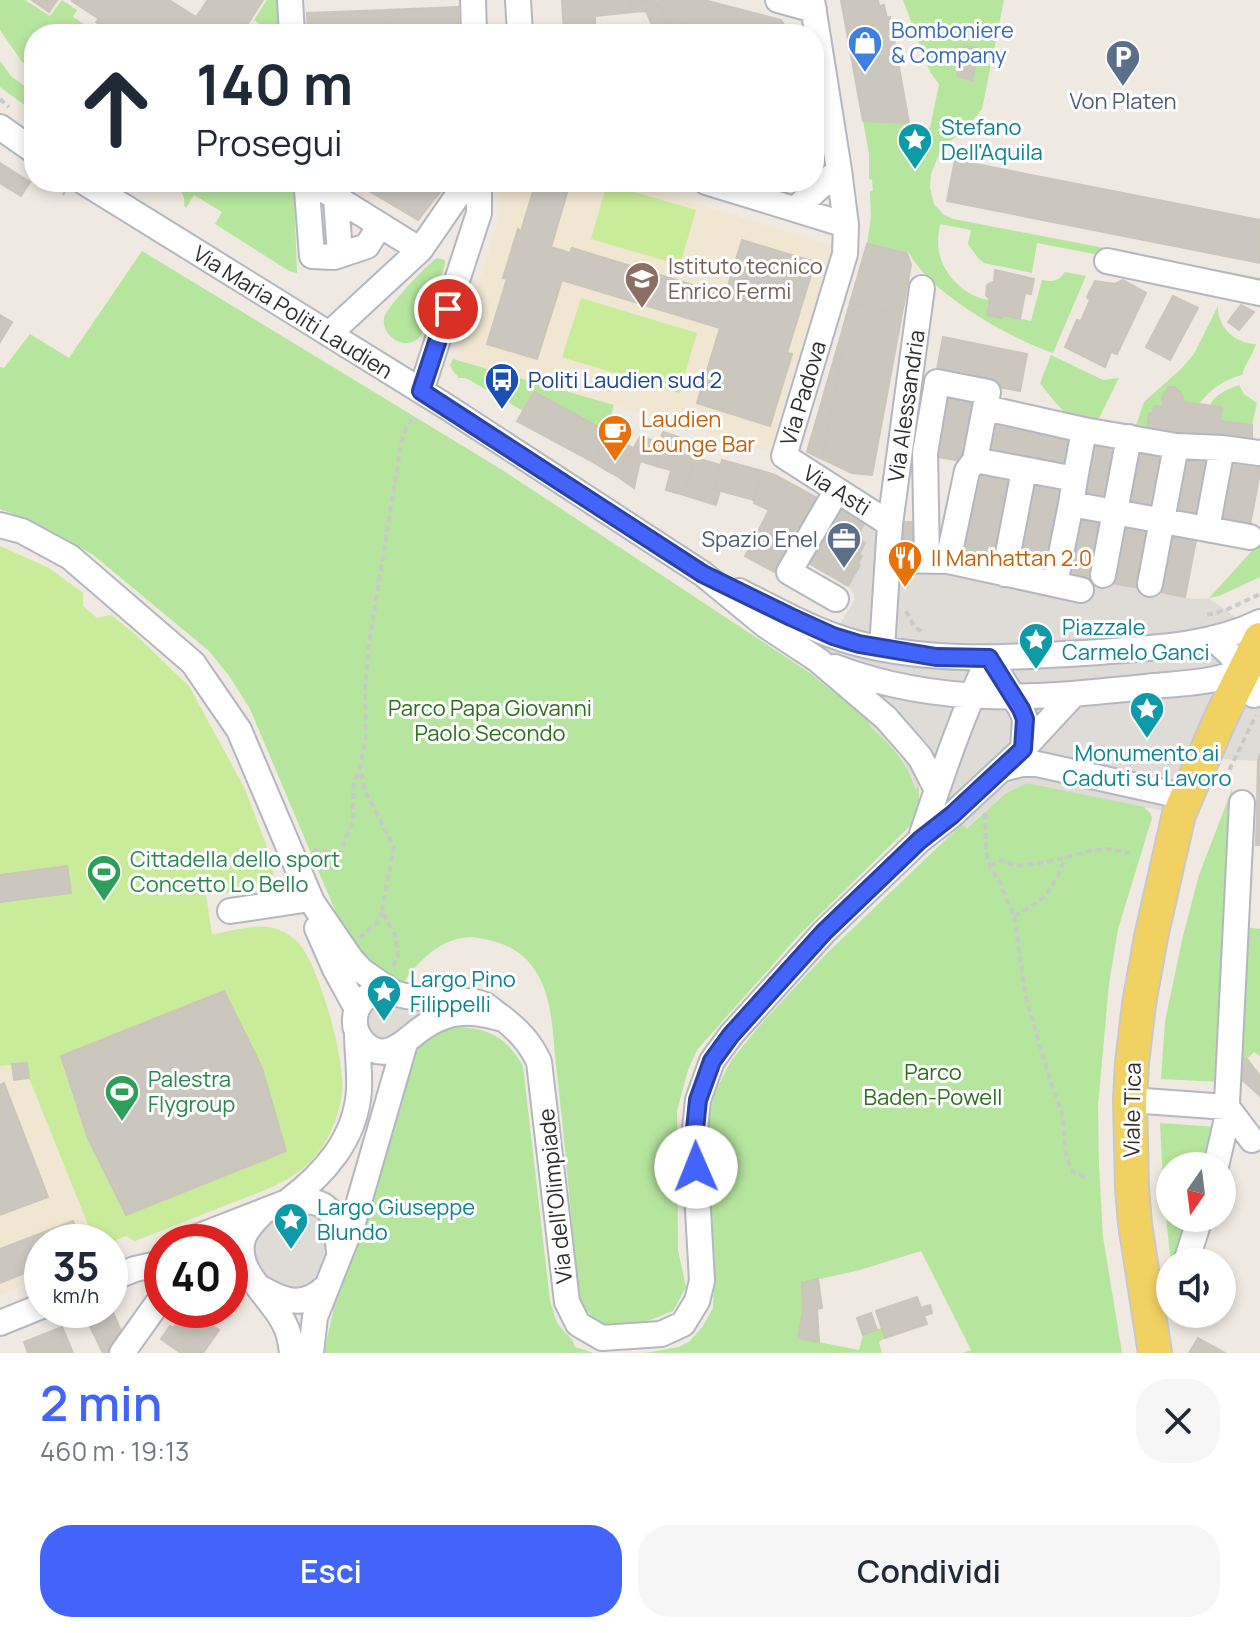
<!DOCTYPE html>
<html lang="it">
<meta charset="utf-8">
<style>
body{margin:0;font-family:Manrope,sans-serif;background:#f6f6f7;color:#1f2937;height:100vh;display:flex;flex-direction:column;font-size:30px;white-space:nowrap}
*{box-sizing:border-box;margin:0}
p{font-size:26px;color:#747a83}
.icon{flex:none;width:44px;height:44px;fill:none;stroke:currentColor;stroke-width:2;stroke-linecap:round;stroke-linejoin:round}
.map{position:relative;height:1353px;overflow:hidden}
.sheet{display:flex;flex-direction:column;background:#fff;flex:1}
.sheet>*{flex:none}
.guide{position:absolute;left:24px;top:24px;width:800px;height:168px;border-radius:32px;box-shadow:0 4px 12px #0003;background:#fff;color:#1f2937;overflow:hidden}
.needle{width:52px;rotate:194deg}
.buttons{position:absolute;left:1156px;top:1152px;display:grid;gap:16px}
.buttons a{display:grid;place-items:center;width:80px;height:80px;border-radius:50%;background:#fff;box-shadow:0 4px 12px #0003;font-size:40px}
.speed{position:absolute;left:24px;top:1224px;display:flex;gap:16px;font-size:40px;font-weight:700;text-align:center}
.speed>*{display:grid;place-content:center;width:104px;height:104px;border-radius:50%;background:#fff;box-shadow:0 4px 12px #0003;line-height:1}
.speed small{font-size:20px;font-weight:400}
.speed .limit{border:12px solid #d22;background:#fff;color:#111}
.pin{position:absolute;display:grid;place-items:center;width:68px;height:68px;color:#fff;margin:-34px;border:4px solid #fff;border-radius:50%;box-shadow:0 2px 8px #0007}
.me{position:absolute;width:88px;margin:-44px;rotate:359deg;stroke-linejoin:round;filter:drop-shadow(0 0 6px #0008)}
.turn{display:flex;align-items:center;gap:28px;height:168px;padding:0 40px;font-size:36px}
.turn .icon{width:104px;height:104px;stroke-width:2.5}
.turn b{display:block;font-size:56px;line-height:68px}
.round{display:grid;place-items:center;flex:none;width:84px;height:84px;border-radius:32px;background:#f6f6f7}
.overview{display:flex;align-items:center;justify-content:space-between;height:136px;padding:0 40px}
h1{font-size:48px;font-weight:600;line-height:60px;color:#4264fb}
.button{display:flex;gap:16px;margin-top:auto;padding:16px 40px}
.button a{flex:1;height:92px;border-radius:32px;background:#4264fb;color:#fff;font-size:32px;font-weight:600;line-height:92px;text-align:center}
.button a+a{background:#f6f6f7;color:#1f2937}
.map>svg:first-child{display:block}
.education{fill:#f0e6d1}
.green{fill:#b6e59e}
.pitch{fill:#c9ec9a}
.plaza{fill:#dfdcd8}
.building{fill:#cbc7bf;stroke:#cbc5ba;stroke-width:2}
.lines{fill:none;stroke-linecap:round;stroke-linejoin:round}
.minor-casing{stroke:#b4b7c1;stroke-width:28}
.major-casing{stroke:#c9c9c9;stroke-width:36}
.path{stroke:#c9c9c9;stroke-width:4;stroke-dasharray:6 4;stroke-linecap:butt}
.minor{stroke:#fff;stroke-width:24}
.major{stroke:#f2d163;stroke-width:32}
.route-casing{stroke:#2b41a3;stroke-width:20}
.route{stroke:#4264fb;stroke-width:14}
.labels{text-anchor:middle;stroke-width:6;stroke-linejoin:round;paint-order:stroke}
.shop-label{font-size:22px;fill:#366cbe;stroke:#fff;text-anchor:start}
.service-label{font-size:22px;fill:#4e5e75;stroke:#fff}
.culture-label{font-size:22px;fill:#0d838f;stroke:#fff;text-anchor:start}
.education-label{font-size:22px;fill:#785e54;stroke:#fff;text-anchor:start}
.street-label{font-size:22px;fill:#2e2e2e;stroke:#fff}
.transit-label{font-size:22px;fill:#164399;stroke:#fff;text-anchor:start}
.food-label{font-size:22px;fill:#c56008;stroke:#fff;text-anchor:start}
.park-label{font-size:22px;fill:#2c6e1b;stroke:#fff}
.leisure-label{font-size:22px;fill:#27864d;stroke:#fff;text-anchor:start}
</style>
<div class="map">
<svg width="1260" height="1353" viewBox="0 0 1260 1353">
<rect width="100%" height="100%" fill="#efe9e1"/>
<path class="education" d="M498,182H625L834,246L769,451L455,359L500,216Z
M27,1063L29,1078L95,1242H42V1278L0,1295V1066Z"/>
<path class="green" d="M0,0H25L50,16L62,0L77,10L73,17L91,28L89,32L91,34H34V71L22,62L0,30Z
M267,0H282L283,34H263L255,29L259,23L254,20Z
M903,0H1004L982,109L966,128L941,149L931,174L930,188L934,204L944,215L953,219L1260,278V286L1037,243L1032,273L984,263L978,258L968,244L971,230L940,224C938,235 937,246 940,256C945,277 969,299 990,300L988,315L1002,318L1003,315L1031,321L1042,280C1052,282 1058,282 1065,272L1086,276L1053,353C1009,338 929,293 908,251L907,253L867,244L871,217L870,191H873L872,180L869,179V154L863,121L909,123L930,128L939,84L930,72Z
M0,61L11,76L34,93V112L0,87Z
M173,182H290V190L294,191L297,273L289,271L215,224L222,212L194,195L186,208L184,206C186,194 179,190 173,182Z
M142,251L504,471L810,673L869,720L870,726C891,746 906,759 915,788L919,786V805L910,826L798,936L697,1050L688,1070L677,1111L678,1250L686,1287L673,1311L650,1320L611,1327L593,1318L583,1306L578,1292C571,1216 565,1141 556,1065C553,1038 553,1006 541,981C528,953 508,943 479,938C446,933 421,958 404,982L389,976L369,961L340,922L250,709L230,677L209,651L92,554L32,521L0,509V367L4,368L30,334L69,358Z
M437,258L445,260V264C440,280 430,321 421,335C409,353 381,338 384,318C386,308 427,264 437,258Z
M1218,306C1218,310 1218,315 1220,319C1225,334 1241,344 1256,344C1253,355 1245,364 1242,375C1223,380 1211,389 1199,404L1183,402C1184,394 1177,387 1169,387L1163,395V407L1155,406L1146,434L1134,431L1144,402L1182,368L1194,354Z
M1051,355L1103,380L1119,378L1095,426C1069,423 1054,401 1040,383Z
M453,359L614,405L606,431L534,392L523,411L466,378H459L453,371L450,365Z
M1239,385L1244,394L1257,403L1252,425L1220,421L1222,407L1210,405C1215,394 1228,389 1239,385Z
M1260,542V577L1219,596L1209,598Z
M1027,783L1142,805L1150,813L1152,818L1118,929L1109,984L1098,1106L1099,1165L1103,1237L1122,1353H963L971,1350L921,1251L860,1270L802,1283L803,1310L798,1338L859,1350L863,1335L881,1328L885,1338L879,1342L882,1353H645L679,1347L690,1341L703,1326L713,1308L715,1260L709,1209L708,1137L709,1115L714,1094L731,1061L760,1025L825,955L962,824L967,828L1006,793Z
M1232,789L1220,1082L1161,1079L1165,1021L1183,936L1199,875Z
M1245,927L1260,929V1056L1254,1052L1247,1059H1240Z
M457,1027C489,1028 507,1038 523,1066L550,1301L557,1323L573,1341L575,1347L594,1353H324L334,1307L416,1048C429,1038 440,1030 457,1027Z
M1160,1123L1216,1127L1208,1166H1170V1218H1191L1177,1262H1171L1164,1201Z"/>
<path class="pitch" d="M607,184L696,210L680,265L591,239Z
M581,298L697,333L679,393L562,357Z
M0,546L49,568L83,593V606L97,618L111,615L135,634L189,686L245,789L273,863L274,874C258,893 230,892 206,895L212,934C236,931 261,920 284,932C289,935 295,939 299,943C320,969 346,1061 342,1094C338,1119 329,1141 312,1160C289,1184 257,1193 226,1205C196,1217 166,1229 135,1241L126,1236L116,1240L113,1250L110,1251V1242H95L29,1078L27,1063L0,1066Z"/>
<path class="plaza" d="M872,512L889,545H920L1193,599L1209,598L1260,635V753L1258,761L1204,758L1179,814L1027,783L1006,793L966,828L920,787L915,789L910,773L899,754L870,726L869,720L810,673L855,599L853,592L848,586L860,565L858,563L859,554L865,544L856,538Z
M366,984L424,1010L425,1017L419,1044L346,1036L343,1021L347,1002Z
M319,1188L330,1192L338,1198L345,1206L358,1228L338,1296L327,1304L308,1314H291L242,1281L234,1270L230,1260V1242H228L230,1234Z"/>
<path class="building" d="M32,0H57L49,12Z
M73,0H169L196,17L208,0H263L247,25L254,29L251,34H124L117,30L114,34L96,22L99,19L72,1Z
M562,0H630L632,12L595,16V34H564Z
M656,0L659,5L646,11L632,12L631,1Z
M662,0H704L746,11L781,20L790,34H717L680,24L670,29L657,2Z
M841,0H878L879,6L884,5L887,18L890,17L909,123L863,121Z
M659,5L670,29L672,34H656L646,11Z
M458,7L459,34H386V10Z
M386,10V34H308L307,13Z
M964,46L979,49L972,80L957,76Z
M955,160L1260,220V263L947,201Z
M0,163L30,182L21,196L0,183Z
M354,182H448L418,220Z
M536,182L570,183L551,247L570,253L572,248L761,306L778,251L815,262L787,353L792,354L770,426L697,403L720,328L562,280L537,359L487,344L507,279L503,278L518,229L521,231Z
M742,240L778,251L761,306L725,295Z
M867,244L907,253L911,265L902,314L850,303Z
M995,270L1034,279L1031,294L1025,293L1020,319L1003,315L1002,318L987,315L990,300L986,295L987,285L994,281Z
M1123,280L1146,293L1117,354L1111,352L1105,367L1065,347L1077,320L1081,321L1090,300L1087,297L1095,281L1115,284Z
M1173,296L1198,308L1170,360L1146,347Z
M850,303L902,314L872,475L852,473L822,459L843,350L837,349Z
M1241,305L1254,312L1239,330L1228,322Z
M0,315L12,322L0,342Z
M943,337L1027,354L1020,391L936,375Z
M837,349L843,350L822,459L807,452Z
M1169,387H1174L1180,392L1183,397V402L1222,407L1220,421L1252,425V444L1146,434L1149,414L1153,413L1154,406L1163,407V395Z
M944,388L979,395L967,462L932,456Z
M534,392L606,431L595,463L517,421Z
M990,417L1073,434L1066,472L982,456Z
M606,431L621,441L606,470L595,463Z
M663,432L699,444L684,495L666,490L671,470L656,466L660,453L656,451Z
M640,437L659,442L656,451L660,453L656,466L640,461L634,488L617,476Z
M1091,437L1122,443L1111,503L1079,497Z
M621,441L633,448L617,476L606,470Z
M1137,446L1167,451L1156,511L1126,506Z
M1182,454L1212,460L1200,520L1171,514Z
M1227,456L1260,463V473L1249,530L1214,523Z
M696,458L720,465L714,489L720,491L716,505L684,495Z
M722,460L762,471L754,500L714,489Z
M977,470L1015,477L999,561L961,554Z
M762,471L775,475L819,499L776,573L745,556L769,510L754,503Z
M1030,480L1067,487L1051,571L1013,564Z
M837,508L864,524L856,538L865,543L859,554L862,556L858,563L860,565L848,586L805,561Z
M1077,511L1108,517L1096,580L1065,574Z
M1122,520L1152,526L1140,588L1110,583Z
M904,522H920V545H904Z
M1168,529L1197,535L1185,597L1155,591Z
M1260,753V845H1256L1258,761Z
M67,866L71,893L0,902V875Z
M224,991L262,1068L286,1151L126,1215L88,1138L61,1056Z
M1240,1059H1247L1260,1076V1096L1239,1077Z
M27,1063L29,1078L14,1080L12,1064Z
M4,1083L48,1197L0,1215V1085Z
M73,1221L81,1242H42V1266L0,1283V1249Z
M818,1279L822,1308L803,1310L802,1283Z
M917,1297L921,1308L930,1305L932,1313L924,1316L927,1324L885,1338L876,1311Z
M110,1306L122,1333L109,1353H103L85,1316L97,1310H110Z
M817,1309L819,1342L798,1338L803,1310Z
M871,1313L877,1330L863,1335L857,1318Z
M184,1314L198,1316L219,1330L203,1353H181L161,1339L170,1326L173,1328Z
M62,1327L73,1353H28L24,1342Z
M1198,1338L1225,1353H1189Z"/>
<g class="lines">
<defs>
<path id="minor" d="M290,0L292,34
M473,0L474,34
M518,0L520,34
M778,0L814,10
M812,0L839,170L846,225L845,254L784,456L890,524
M0,127L34,151
M84,182L447,407L703,574L765,625L818,660L886,718L920,757L936,788
M304,182L307,190L312,256L334,257L367,246L380,225
M311,182L420,250
M706,182L846,225
M336,198L340,254
M795,209L839,170
M1107,261L1260,293
M329,334L420,250L467,182
M421,391L479,213V182
M986,408L1084,430L1176,446L1222,448L1259,453
M1075,479L1084,430
M0,525L22,531L70,557L193,663L239,730L312,902L351,959L362,971L391,991
M1207,529L1222,448
M927,559L925,453L937,382L988,392L975,460
M888,560L948,561L967,471L975,460L1075,479L1071,504L1250,537
M948,561L1081,590
M1004,574L1024,470
M1103,575L1129,437
M1055,584L1071,504
M1150,584L1176,446
M739,591C777,610 815,632 856,643C936,664 1018,657 1099,652C1152,648 1211,646 1260,622
M836,599L789,572L837,490
M1213,639C1233,655 1246,670 1254,695
M882,648L890,524L922,288
M989,658L1021,709L1025,719L1023,749
M835,667C943,708 1043,698 1154,686C1186,683 1227,682 1254,664
M1002,769L1022,764H1037L1186,797
M920,840C941,778 961,717 989,658
M230,911L310,899
M317,928L335,969L357,1009
M503,1019C485,1014 468,1010 449,1015C439,1018 429,1023 421,1029C404,1041 385,1065 363,1042C358,1036 354,1028 355,1019C355,1007 364,996 376,992C387,989 395,994 406,996C420,998 434,1000 449,1001C460,1001 474,1000 485,1005C490,1008 495,1013 500,1016C518,1030 530,1042 539,1062L567,1302L578,1324L602,1338L661,1334L683,1324L697,1301L702,1281L694,1139L698,1100L712,1061L731,1035L824,932L920,840L952,815L1023,749L1073,695
M1130,1100L1227,1107L1252,1140
M1216,1166L1226,1123L1242,803
M287,1202C324,1174 356,1139 359,1090C360,1071 357,1052 357,1033
M263,1212C256,1219 248,1227 244,1236C231,1269 271,1296 284,1323C289,1332 291,1343 292,1353
M184,1242L287,1202C331,1197 335,1211 339,1251
M1186,1262L1200,1218
M110,1279L135,1269L162,1263
M261,1288C285,1302 304,1308 326,1287
M0,1323L42,1306
M122,1353L162,1297
M311,1353L315,1317L354,1219L405,1043"/>
<path id="major" d="M1155,1353L1135,1224L1132,1187L1130,1100L1132,1063L1139,1004L1151,937L1179,814L1222,715L1260,639"/>
</defs>
<use href="#minor" class="minor-casing"/>
<use href="#major" class="major-casing"/>
<path class="path" d="M0,99L9,107
M46,182L65,194
M906,611L914,626L922,632
M1207,615L1226,610L1260,594
M1225,779L1256,715
M985,813L986,852L990,866L999,881L1014,916L1026,998L1053,1089L1063,1116L1066,1156L1073,1172L1086,1177
M313,850L324,851L338,859L353,821V787L360,767
M990,866L1002,860L1016,866L1047,862L1090,851L1110,849L1130,853
M1014,916C1048,899 1051,891 1066,857
M359,938L377,923L382,912
M393,966L398,956L395,935L382,911L394,847L365,791L360,765L366,737L365,691L369,644L401,444L405,430L413,417"/>
<use href="#minor" class="minor"/>
<use href="#major" class="major"/>
</g>
<g class="lines">
<defs>
<path id="route" d="M448,309L421,391L703,574L791,617L833,636L859,644L936,657L989,658L1021,709L1025,719L1023,749L952,815L920,840L824,932L731,1035L712,1061L698,1100L694,1139L696,1167"/>
</defs>
<use href="#route" class="route-casing"/>
<use href="#route" class="route"/>
</g>
<defs>
<symbol id="shop-pin" viewBox="-11 -11 22 30"><path d="M0 17L-7.5 6A9.5 9.5 0 1 1 7.5 6Z" fill="#3f7fe0" stroke="#fff"/><path d="M-5-2.5h2.3a2.7 3.5 0 0 1 5.4 0H5L5.5 6h-11ZM-1.5-2.5h3a1.5 2.3 0 0 0-3 0Z" fill="#fff"/></symbol>
<symbol id="parking-pin" viewBox="-11 -11 22 30"><path d="M0 17L-7.5 6A9.5 9.5 0 1 1 7.5 6Z" fill="#5c6f8a" stroke="#fff"/><path d="M-3.5-5.5H1a3.5 3.5 0 0 1 0 7H-1V5.5H-3.5ZM-1-3.4V-.6H.8a1.4 1.4 0 0 0 0-2.8Z" fill="#fff"/></symbol>
<symbol id="sight-pin" viewBox="-11 -11 22 30"><path d="M0 17L-7.5 6A9.5 9.5 0 1 1 7.5 6Z" fill="#0f9aa8" stroke="#fff"/><path d="M0-6L1.8-2.2L6-1.7L2.9 1.2L3.7 5.4L0 3.3L-3.7 5.4L-2.9 1.2L-6-1.7L-1.8-2.2Z" fill="#fff"/></symbol>
<symbol id="school-pin" viewBox="-11 -11 22 30"><path d="M0 17L-7.5 6A9.5 9.5 0 1 1 7.5 6Z" fill="#8d6e63" stroke="#fff"/><path d="M0-5L7-2L0 1L-7-2ZM-4 1L0 2.5L4 1V4Q0 6-4 4Z" fill="#fff"/></symbol>
<symbol id="bus-pin" viewBox="-11 -11 22 30"><path d="M0 17L-7.5 6A9.5 9.5 0 1 1 7.5 6Z" fill="#1a4fb4" stroke="#fff"/><path d="M-5-6H5V4H4V6H2V4H-2V6H-4V4H-5ZM-3.5-4V0h7V-4ZM-3.5 1.2v1.5H-2V1.2ZM2 1.2v1.5H3.5V1.2Z" fill="#fff"/></symbol>
<symbol id="cafe-pin" viewBox="-11 -11 22 30"><path d="M0 17L-7.5 6A9.5 9.5 0 1 1 7.5 6Z" fill="#e8710a" stroke="#fff"/><path d="M-5.5-4.5H6V0H3Q3 3.5 0 3.5H-2.5Q-5.5 3.5-5.5 0ZM3-3.2v2h1.7v-2ZM-6 4.5H4V6H-6Z" fill="#fff"/></symbol>
<symbol id="office-pin" viewBox="-11 -11 22 30"><path d="M0 17L-7.5 6A9.5 9.5 0 1 1 7.5 6Z" fill="#5c6f8a" stroke="#fff"/><path d="M-6-3h4V-5.5h4V-3h4V5H-6ZM-1-4.5V-3h2v-1.5ZM-6 0V1H6V0Z" fill="#fff"/></symbol>
<symbol id="restaurant-pin" viewBox="-11 -11 22 30"><path d="M0 17L-7.5 6A9.5 9.5 0 1 1 7.5 6Z" fill="#e8710a" stroke="#fff"/><path d="M-5-6h1v4h1v-4h1v4h1v-4h1v5L-1.5 .5V6h-2V.5L-5-1ZM5-6V6H3V1.5H1.5Q1.5-4 5-6Z" fill="#fff"/></symbol>
<symbol id="stadium-pin" viewBox="-11 -11 22 30"><path d="M0 17L-7.5 6A9.5 9.5 0 1 1 7.5 6Z" fill="#2e9e5b" stroke="#fff"/><path d="M0-5a6.5 5 0 1 0 0 10a6.5 5 0 1 0 0-10ZM-3.5-1.8h7v3.6h-7Z" fill="#fff"/></symbol>
</defs>
<g fill-rule="evenodd">
<use href="#shop-pin" x="845" y="23" width="40" height="54"/>
<use href="#parking-pin" x="1103" y="37" width="40" height="54"/>
<use href="#sight-pin" x="895" y="120" width="40" height="54"/>
<use href="#school-pin" x="622" y="259" width="40" height="54"/>
<use href="#bus-pin" x="482" y="360" width="40" height="54"/>
<use href="#cafe-pin" x="595" y="412" width="40" height="54"/>
<use href="#office-pin" x="824" y="519" width="40" height="54"/>
<use href="#restaurant-pin" x="885" y="538" width="40" height="54"/>
<use href="#sight-pin" x="1016" y="620" width="40" height="54"/>
<use href="#sight-pin" x="1127" y="689" width="40" height="54"/>
<use href="#stadium-pin" x="84" y="852" width="40" height="54"/>
<use href="#sight-pin" x="364" y="972" width="40" height="54"/>
<use href="#stadium-pin" x="102" y="1072" width="40" height="54"/>
<use href="#sight-pin" x="271" y="1200" width="40" height="54"/>
</g>
<g class="labels">
<g class="shop-label">
<text x="891" y="38">Bomboniere<tspan x="891" dy="25">&amp; Company</tspan></text>
</g>
<g class="service-label">
<text x="1123" y="109">Von Platen</text>
<text x="818" y="547" text-anchor="end">Spazio Enel</text>
</g>
<g class="culture-label">
<text x="941" y="135">Stefano<tspan x="941" dy="25">Dell'Aquila</tspan></text>
<text x="1062" y="635">Piazzale<tspan x="1062" dy="25">Carmelo Ganci</tspan></text>
<text x="1147" y="761" text-anchor="middle">Monumento ai<tspan x="1147" dy="25">Caduti su Lavoro</tspan></text>
<text x="410" y="987">Largo Pino<tspan x="410" dy="25">Filippelli</tspan></text>
<text x="317" y="1215">Largo Giuseppe<tspan x="317" dy="25">Blundo</tspan></text>
</g>
<g class="education-label">
<text x="668" y="274">Istituto tecnico<tspan x="668" dy="25">Enrico Fermi</tspan></text>
</g>
<g class="street-label">
<text transform="translate(293 312) rotate(32)" y="8">Via Maria Politi Laudien</text>
<text transform="translate(803 393) rotate(-73)" y="8">Via Padova</text>
<text transform="translate(906 406) rotate(-82)" y="8">Via Alessandria</text>
<text transform="translate(837 490) rotate(32)" y="8">Via Asti</text>
<text transform="translate(1132 1110) rotate(-89)" y="8">Viale Tica</text>
<text transform="translate(555 1196) rotate(-96)" y="8">Via dell'Olimpiade</text>
</g>
<g class="transit-label">
<text x="528" y="388">Politi Laudien sud 2</text>
</g>
<g class="food-label">
<text x="641" y="427">Laudien<tspan x="641" dy="25">Lounge Bar</tspan></text>
<text x="931" y="566">Il Manhattan 2.0</text>
</g>
<g class="park-label">
<text x="490" y="716">Parco Papa Giovanni<tspan x="490" dy="25">Paolo Secondo</tspan></text>
<text x="933" y="1080">Parco<tspan x="933" dy="25">Baden-Powell</tspan></text>
</g>
<g class="leisure-label">
<text x="130" y="867">Cittadella dello sport<tspan x="130" dy="25">Concetto Lo Bello</tspan></text>
<text x="148" y="1087">Palestra<tspan x="148" dy="25">Flygroup</tspan></text>
</g>
</g>
</svg>
<div class="buttons">
<a><svg class="needle" viewBox="-14 -14 28 28"><path d="M0-13l5 13h-10z" fill="#e53935"/><path d="M0 13l5-13h-10z" fill="#747a83"/></svg></a>
<a><svg class="icon" aria-label="sound" viewBox="0 0 24 24"><path d="M4 9h4l5-4v14l-5-4H4zM17 9q2 3 0 6"/></svg></a>
</div>
<div class="speed"><div>35<small>km/h</small></div><div class="limit">40</div></div>
<div class="pin" style="left:448px;top:309px;background:#d93025"><svg class="icon" aria-label="arrive" viewBox="0 0 24 24"><path d="M6 21V4h12l-3 4 3 4H6"/></svg></div>
<svg class="me" style="left:696px;top:1167px" viewBox="-20 -20 40 40"><circle r="19" fill="#fff"/><path d="M0-13L10 11 0 6-10 11z" fill="#4264fb"/></svg>
<div class="guide">
<div class="turn"><svg class="icon" aria-label="ahead" viewBox="0 0 24 24"><path d="M12 20V5M6 11l6-6 6 6"/></svg><div><b>140 m</b>Prosegui</div></div>
</div>
</div>
<section class="sheet">
<div class="overview"><div><h1>2 min</h1><p>460 m · 19:13</p></div><a class="round"><svg class="icon" aria-label="close" viewBox="0 0 24 24"><path d="M6 6l12 12M18 6L6 18"/></svg></a></div>
<div class="button"><a>Esci</a><a>Condividi</a></div>
</section>
